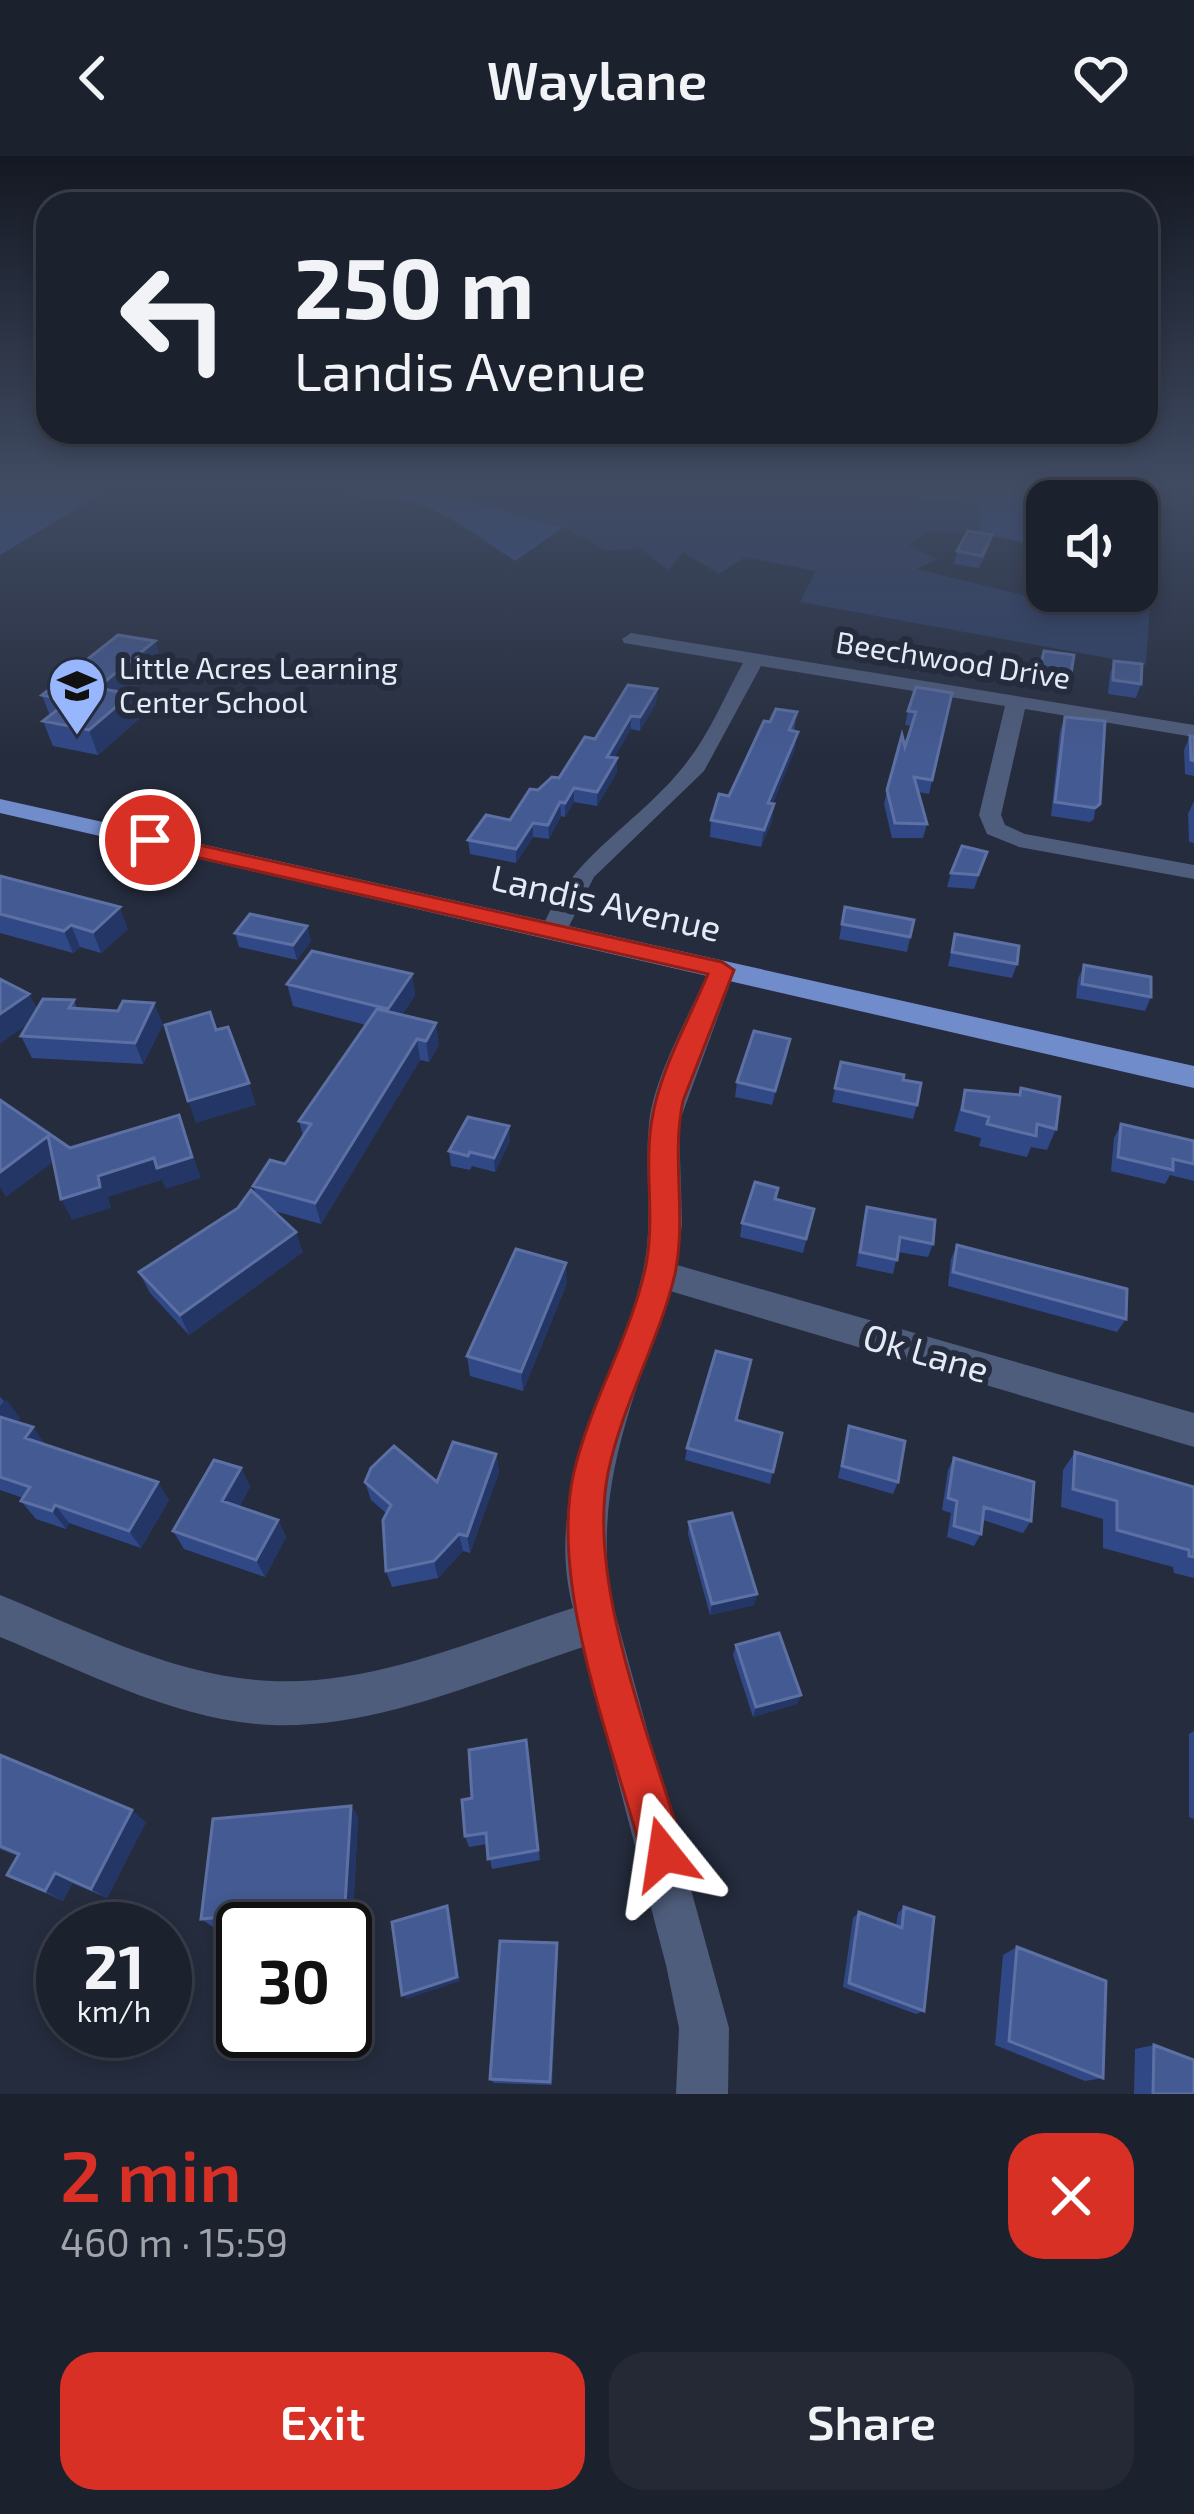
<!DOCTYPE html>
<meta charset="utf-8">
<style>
body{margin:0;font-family:"Exo 2",sans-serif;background:#252936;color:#f1f3f6;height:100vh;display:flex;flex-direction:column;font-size:45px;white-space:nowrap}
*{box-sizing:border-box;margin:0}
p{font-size:39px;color:#a0a3aa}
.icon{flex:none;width:66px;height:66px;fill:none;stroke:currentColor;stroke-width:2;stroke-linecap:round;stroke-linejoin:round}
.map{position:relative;height:1938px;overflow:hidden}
.panel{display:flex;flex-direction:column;background:#1c212e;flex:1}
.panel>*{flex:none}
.guide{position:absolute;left:36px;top:36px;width:1122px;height:252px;border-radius:36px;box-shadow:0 6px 18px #0003,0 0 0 3px #3a3e4a;background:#1c212e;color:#f1f3f6;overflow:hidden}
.tools{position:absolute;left:1026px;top:324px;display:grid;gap:24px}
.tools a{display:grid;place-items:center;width:132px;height:132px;border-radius:24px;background:#1c212e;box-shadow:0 6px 18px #0003,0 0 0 3px #3a3e4a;font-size:60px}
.speed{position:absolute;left:36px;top:1746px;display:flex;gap:24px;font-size:60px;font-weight:700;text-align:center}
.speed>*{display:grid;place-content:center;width:156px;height:156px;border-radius:50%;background:#1c212e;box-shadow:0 6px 18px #0003,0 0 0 3px #3a3e4a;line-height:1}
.speed small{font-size:30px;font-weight:400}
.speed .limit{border:6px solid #111;border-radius:18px;background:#fff;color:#111}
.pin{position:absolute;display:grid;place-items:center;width:102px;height:102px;color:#fff;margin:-51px;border:6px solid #fff;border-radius:50%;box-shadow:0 3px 12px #0007}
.me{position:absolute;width:132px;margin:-66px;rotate:345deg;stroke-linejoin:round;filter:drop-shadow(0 0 9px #0008)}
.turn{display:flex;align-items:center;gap:42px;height:252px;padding:0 60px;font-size:54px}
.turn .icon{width:156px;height:156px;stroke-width:2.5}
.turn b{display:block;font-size:84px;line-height:102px}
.round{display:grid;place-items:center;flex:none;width:126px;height:126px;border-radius:36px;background:#252936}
.headline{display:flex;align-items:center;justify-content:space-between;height:204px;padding:0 60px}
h1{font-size:72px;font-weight:600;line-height:90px;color:#d93025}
.button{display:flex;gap:24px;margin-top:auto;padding:24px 60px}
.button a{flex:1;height:138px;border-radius:36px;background:#d93025;color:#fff;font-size:48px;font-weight:600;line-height:138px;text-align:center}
.button a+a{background:#252936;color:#f1f3f6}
header{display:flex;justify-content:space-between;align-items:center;height:156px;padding:0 60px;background:#1c212e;font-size:54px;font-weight:600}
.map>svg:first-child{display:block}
.green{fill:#2e3e66}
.forest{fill:#354f95}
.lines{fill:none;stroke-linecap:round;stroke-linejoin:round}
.minor{fill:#4f5d7c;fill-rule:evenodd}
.primary{fill:#718ccb;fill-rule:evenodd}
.wall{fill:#314887}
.shaded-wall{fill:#243665}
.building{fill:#445a93;stroke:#5d70a3;stroke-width:3}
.route{fill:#d93025;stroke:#8d1f18;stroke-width:3}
.labels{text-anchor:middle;stroke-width:12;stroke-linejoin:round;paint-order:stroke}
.far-street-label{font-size:30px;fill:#e5ebf6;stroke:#252c3d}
.far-poi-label{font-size:30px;fill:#e5ebf6;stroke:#252c3d;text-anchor:start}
.street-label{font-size:36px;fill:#e5ebf6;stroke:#252c3d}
</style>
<header><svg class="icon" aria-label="back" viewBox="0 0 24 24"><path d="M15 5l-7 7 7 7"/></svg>Waylane<svg class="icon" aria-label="heart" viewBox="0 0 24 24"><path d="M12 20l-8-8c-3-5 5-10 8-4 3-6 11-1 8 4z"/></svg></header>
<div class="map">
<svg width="1194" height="1938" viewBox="0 0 1194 1938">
<rect width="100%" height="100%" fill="#252c3d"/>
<path class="green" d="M434,329H812L984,349L978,377L927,376L908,389L937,403L917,413L1027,440L1150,448L1146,509L800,446L816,415L745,401L719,418L683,396L668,414L640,392L605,395L564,371L432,336Z"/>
<path class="forest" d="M0,329H116L0,399Z
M334,329H434L433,336L564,371L515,405C481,383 446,354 406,345C379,339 357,347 334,329Z
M812,329H1014L1132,345H1047V391L978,377L983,349Z"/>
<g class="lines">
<path class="minor" d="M631,477L1194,569V581L1025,553L1001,659L1005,669L1025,678L1194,709V723L1019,691L987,678L979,659L1005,550L761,510L704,615L594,721L563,782H545L541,776C569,699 640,668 687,606C710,577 725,539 743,507L624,487L622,483Z
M722,805L735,814L679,967L682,1068L677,1109L1194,1257V1291L670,1135C635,1240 593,1330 611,1442L729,1872L728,1938H676L679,1872L666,1809L583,1491C485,1523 377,1573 271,1569C177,1565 86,1516 0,1481V1439C86,1474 176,1521 271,1525C373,1530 477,1483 573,1452C541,1329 617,1231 643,1115C654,1066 644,1018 649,968C653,922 690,858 709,814Z"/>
<path class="primary" d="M0,643L1194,910V932L0,657Z"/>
</g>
<path class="wall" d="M992,379L989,391L979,412L954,408L957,395Z
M155,485L162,509L128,537L139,563L98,599L53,590L43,565L50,560L42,539Z
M1044,495L1071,518L1067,531L1036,527Z
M1114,505L1141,528L1136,542L1108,538L1110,518Z
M657,533L656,547L640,575L631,573L614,602L617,616L597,650L574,646L565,661L561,660L549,683L533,681L516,707L470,698L468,684L510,664L538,634L559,622L595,583Z
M952,537L929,638L918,636L927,668L923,682H892L884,648L887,634L905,591L912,570L905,569L908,555Z
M797,556L794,575L795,593L773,647L774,648L772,665L761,691L710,681L711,664L729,640L770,566Z
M1065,561L1105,565L1094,663L1090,666L1051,660L1060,575Z
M1190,580L1194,581V620L1185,618L1184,594Z
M1194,645V687L1189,686L1188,658Z
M987,696L974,733L947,731L951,717Z
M0,720L128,773L101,797L80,791L73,797L0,777Z
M845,751L914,764L907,796L839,783Z
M307,770L311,785L297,804L239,791L235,777Z
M955,778L1017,808L1012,822L948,810Z
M1084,809L1151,841L1145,855L1076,842L1078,823Z
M412,818L415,839L402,859L439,889L429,906L420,904L321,1068L274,1055L303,1096L189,1179L150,1137L139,1116L238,1052L256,1038L253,1030L285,1008L303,980L299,965L366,869L293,850L287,828Z
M29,838L37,854L74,844L77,853L163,868L143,908L32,902L21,880L29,867Z
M788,897L772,949L735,941L737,926Z
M841,906L903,924L917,949L913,963L832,946Z
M1021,932L1056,973L1047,994L1031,991L1027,1001L979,990L981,982L954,975L965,934L1018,939Z
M1121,968L1194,985V1025L1170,1019L1165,1028L1111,1015L1114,982Z
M510,985L495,1016L472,1010L470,1014L451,1010L449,995Z
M867,1051L933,1088L928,1101L898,1096L893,1118L856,1110Z
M814,1053L803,1097L740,1081L742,1067Z
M957,1089L1126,1163L1117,1176L948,1130L951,1103Z
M567,1127L523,1235L470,1220L467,1200Z
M749,1218L737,1265L782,1277L770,1328L685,1304L687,1292Z
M0,1241L20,1262L17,1266L33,1271L46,1290L169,1344L141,1392L69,1367L66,1373L36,1363L21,1345L23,1342L0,1334Z
M849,1270L898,1326L893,1338L838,1322Z
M1075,1296L1194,1331V1422L1174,1417L1173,1411L1103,1392V1363L1061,1351L1063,1314Z
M496,1298L499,1316L470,1397L463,1395L438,1422L392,1431L386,1415L387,1358L371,1344L365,1326H437Z
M954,1302L1031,1365L1023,1377L983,1364L981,1378L974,1390L947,1381L951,1357L942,1354L948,1314Z
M241,1312L250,1331L239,1351L278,1364L286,1381L265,1421L184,1393L173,1375Z
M689,1366L757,1438L754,1449L710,1459L688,1378Z
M736,1489L801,1539L797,1548L753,1561L733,1499Z
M1194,1575V1663L1189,1661V1578Z
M526,1584L540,1704L492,1713L487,1688L469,1691L465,1680Z
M0,1599L146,1666L107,1742L72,1727L63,1745L7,1719L18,1700L0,1693Z
M351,1650L358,1661L353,1758L213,1771L201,1763Z
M904,1751L924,1855L916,1858L843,1831L853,1762L859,1756L896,1770L898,1757Z
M557,1787L558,1795L552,1929L494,1927L490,1923Z
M1017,1791L1103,1922L1085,1925L995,1889L1003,1799Z
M1154,1889L1194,1938H1134L1135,1893Z"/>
<path class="shaded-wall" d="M155,485L162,509L106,557L97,532Z
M657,533L656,547L640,575V561Z
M131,538L139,563L98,599L89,574Z
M631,560V573L607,614V601Z
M798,576L795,593L766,664L768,647Z
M617,602V616L597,650V636Z
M574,632V646L565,661V647Z
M560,646L561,660L549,683L548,669Z
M774,648L772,665L761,691L764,674Z
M533,667V681L516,707V693Z
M120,751L128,773L101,797L93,776Z
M71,769L80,791L73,797L64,775Z
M307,770L311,785L297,804L293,789Z
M412,818L415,839L392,875L388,853Z
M29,838L39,860L0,888V858Z
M154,847L163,868L143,908L135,887Z
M436,867L439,889L429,906L426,885Z
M417,883L420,904L321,1068L315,1047Z
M790,883L788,897L772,949L775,935Z
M249,927L256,949L196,967L188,945Z
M179,959L201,1022L166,1033L162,1024L108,1041L111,1052L72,1064L61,1043L98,1020Z
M509,970L510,985L495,1016L494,1002Z
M48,980L59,1002L6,1041L0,1031V1016Z
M296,1076L303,1096L189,1179L180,1159Z
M566,1107L567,1127L523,1235L521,1216Z
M6,1243L20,1262L9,1278L0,1266V1250Z
M33,1271L46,1290L25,1282Z
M496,1298L499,1316L470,1397L467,1380Z
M241,1312L250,1331L232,1363L222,1345Z
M158,1326L169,1344L141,1392L129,1375Z
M55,1349L69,1367L66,1373L52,1355Z
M278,1364L286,1381L265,1421L256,1404Z
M459,1378L463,1395L438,1422L434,1405Z
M757,1438L754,1449L710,1459L712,1448Z
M801,1539L797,1548L753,1561L756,1551Z
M351,1650L358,1661L353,1758L345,1749Z
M132,1654L146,1666L107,1742L91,1733Z
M55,1717L72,1727L63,1745L45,1735Z
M447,1750L450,1756L460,1825L406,1843L402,1839Z
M557,1787L558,1795L552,1929L550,1926Z"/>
<path class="building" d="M968,375L992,379L982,400L957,395Z
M118,479L155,485L97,532L131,538L89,574L43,565L70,544L42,539Z
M1044,495L1074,499L1071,518L1040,513Z
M1114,505L1142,508L1141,528L1113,524Z
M628,529L657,533L640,561L631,560L607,601L617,602L597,636L574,632L565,647L560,646L548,669L533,667L516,693L468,684L486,659L510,664L530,633L538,634L552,621L559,622L585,581L595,583Z
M916,531L952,537L932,624L914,621L927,668L895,667L887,634L902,579L905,591L916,556L908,555Z
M776,553L797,556L789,574L798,576L768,647L774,648L764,674L711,664L719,638L729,640L764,565L770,566Z
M1065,561L1105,565L1100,648L1095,652L1055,646Z
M1190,580L1194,581V605L1191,604Z
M962,690L987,696L978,719L951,717Z
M0,720L120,751L93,776L71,769L64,775L0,758Z
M845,751L914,764L910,781L842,768Z
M250,758L307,770L293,789L235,777Z
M955,778L1019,790L1017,808L952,796Z
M312,795L412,818L388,853L287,828Z
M1084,809L1151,821V841L1082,828Z
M0,823L29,838L0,858Z
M43,843L74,844L69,852L118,855L123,845L154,847L135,887L21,880Z
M377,853L436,867L426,885L417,883L315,1047L253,1030L270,1004L285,1008L311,968L299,965Z
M210,856L216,874L228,871L249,927L188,945L165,869Z
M754,875L790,883L775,935L737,926Z
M841,906L904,919L903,924L921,927L917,949L835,932Z
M1021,932L1060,941L1056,973L1037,968L1036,980L987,968L989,961L962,954L965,934L1020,939Z
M0,944L70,992L179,959L192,1001L157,1012L154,1002L98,1020L100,1031L61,1043L48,980L0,1016Z
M468,961L509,970L494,1002L470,996L468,1000L449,995Z
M1121,968L1194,985V1008L1173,1003V1014L1118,1001Z
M755,1026L778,1032L775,1043L814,1053L806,1083L742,1067Z
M251,1034L296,1076L180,1159L139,1116L238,1052Z
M867,1051L935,1064L933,1088L900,1081L897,1104L860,1096Z
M957,1089L1127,1133L1126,1163L953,1116Z
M516,1093L566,1107L521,1216L467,1200Z
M716,1195L751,1204L736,1264L782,1277L773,1316L687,1292Z
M0,1261L33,1271L25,1282L158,1326L129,1375L55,1349L52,1355L21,1345L30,1331L0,1321Z
M849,1270L905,1285L898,1326L842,1310Z
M453,1286L496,1298L467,1380L459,1378L434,1405L386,1415L383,1364L391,1349L365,1326L371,1312L394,1290L437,1326Z
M1075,1296L1194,1331V1401L1189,1400V1394L1117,1374V1345L1073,1333Z
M954,1302L1034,1326L1031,1365L984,1351L981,1378L954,1370L957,1345L948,1342Z
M214,1304L241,1312L222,1345L278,1364L256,1404L173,1375Z
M732,1357L757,1438L712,1448L689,1366Z
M779,1477L801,1539L756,1551L736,1489Z
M526,1584L538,1694L488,1703L486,1677L465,1680L462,1644L472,1642L469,1594Z
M0,1599L132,1654L91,1733L55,1717L45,1735L7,1719L19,1698L0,1690Z
M351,1650L345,1749L201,1763L213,1663Z
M447,1750L457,1821L402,1839L392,1766Z
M904,1751L934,1761L924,1855L849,1827L859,1756L902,1772Z
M500,1785L557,1787L550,1926L490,1923Z
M1017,1791L1106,1825L1103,1922L1009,1885Z
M1154,1889L1194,1904V1938H1153Z"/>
<linearGradient id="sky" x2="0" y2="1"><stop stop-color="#141822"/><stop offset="0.55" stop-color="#404b62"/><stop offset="1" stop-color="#404b62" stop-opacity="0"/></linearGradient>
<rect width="1194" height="601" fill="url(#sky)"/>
<path class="route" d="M150,678L722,806L734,814L683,945C671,1001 687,1060 675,1118C659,1185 622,1249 608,1317C586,1429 653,1588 685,1698L679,1713L664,1720L649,1713L642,1698C612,1588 548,1426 574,1316C590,1248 628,1185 644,1118C657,1066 643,1014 652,963C660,914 689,864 708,818L143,689L140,684Z"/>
<defs>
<symbol id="school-pin" viewBox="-11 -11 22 30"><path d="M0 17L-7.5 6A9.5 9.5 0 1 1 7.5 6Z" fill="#97b6fd" stroke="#252c3d"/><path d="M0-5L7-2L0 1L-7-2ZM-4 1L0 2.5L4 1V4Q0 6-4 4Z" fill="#111"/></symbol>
</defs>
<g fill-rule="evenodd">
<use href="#school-pin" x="44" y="497" width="66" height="90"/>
</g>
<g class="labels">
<g class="far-street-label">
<text transform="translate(953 505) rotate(9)" y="10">Beechwood Drive</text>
</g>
<g class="far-poi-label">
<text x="119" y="523">Little Acres Learning<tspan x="119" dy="34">Center School</tspan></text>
</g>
<g class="street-label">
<text transform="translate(606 747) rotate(13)" y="13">Landis Avenue</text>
<text transform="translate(926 1197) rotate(16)" y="13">Ok Lane</text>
</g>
</g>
</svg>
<div class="tools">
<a><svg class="icon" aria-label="sound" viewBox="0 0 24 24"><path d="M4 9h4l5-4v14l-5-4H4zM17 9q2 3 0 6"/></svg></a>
</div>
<div class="speed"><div>21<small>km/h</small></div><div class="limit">30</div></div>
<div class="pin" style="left:150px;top:684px;background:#d93025"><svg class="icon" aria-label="arrive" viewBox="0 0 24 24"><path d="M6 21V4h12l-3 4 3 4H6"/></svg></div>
<svg class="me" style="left:664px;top:1698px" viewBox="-20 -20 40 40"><path d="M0-17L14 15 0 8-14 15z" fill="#d93025" stroke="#fff" stroke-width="4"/></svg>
<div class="guide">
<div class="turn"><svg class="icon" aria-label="left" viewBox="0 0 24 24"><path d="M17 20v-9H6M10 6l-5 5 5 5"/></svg><div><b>250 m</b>Landis Avenue</div></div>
</div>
</div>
<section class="panel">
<div class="headline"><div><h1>2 min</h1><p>460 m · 15:59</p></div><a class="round" style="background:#d93025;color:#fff"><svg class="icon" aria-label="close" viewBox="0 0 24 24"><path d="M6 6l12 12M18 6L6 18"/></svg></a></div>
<div class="button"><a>Exit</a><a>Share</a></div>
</section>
